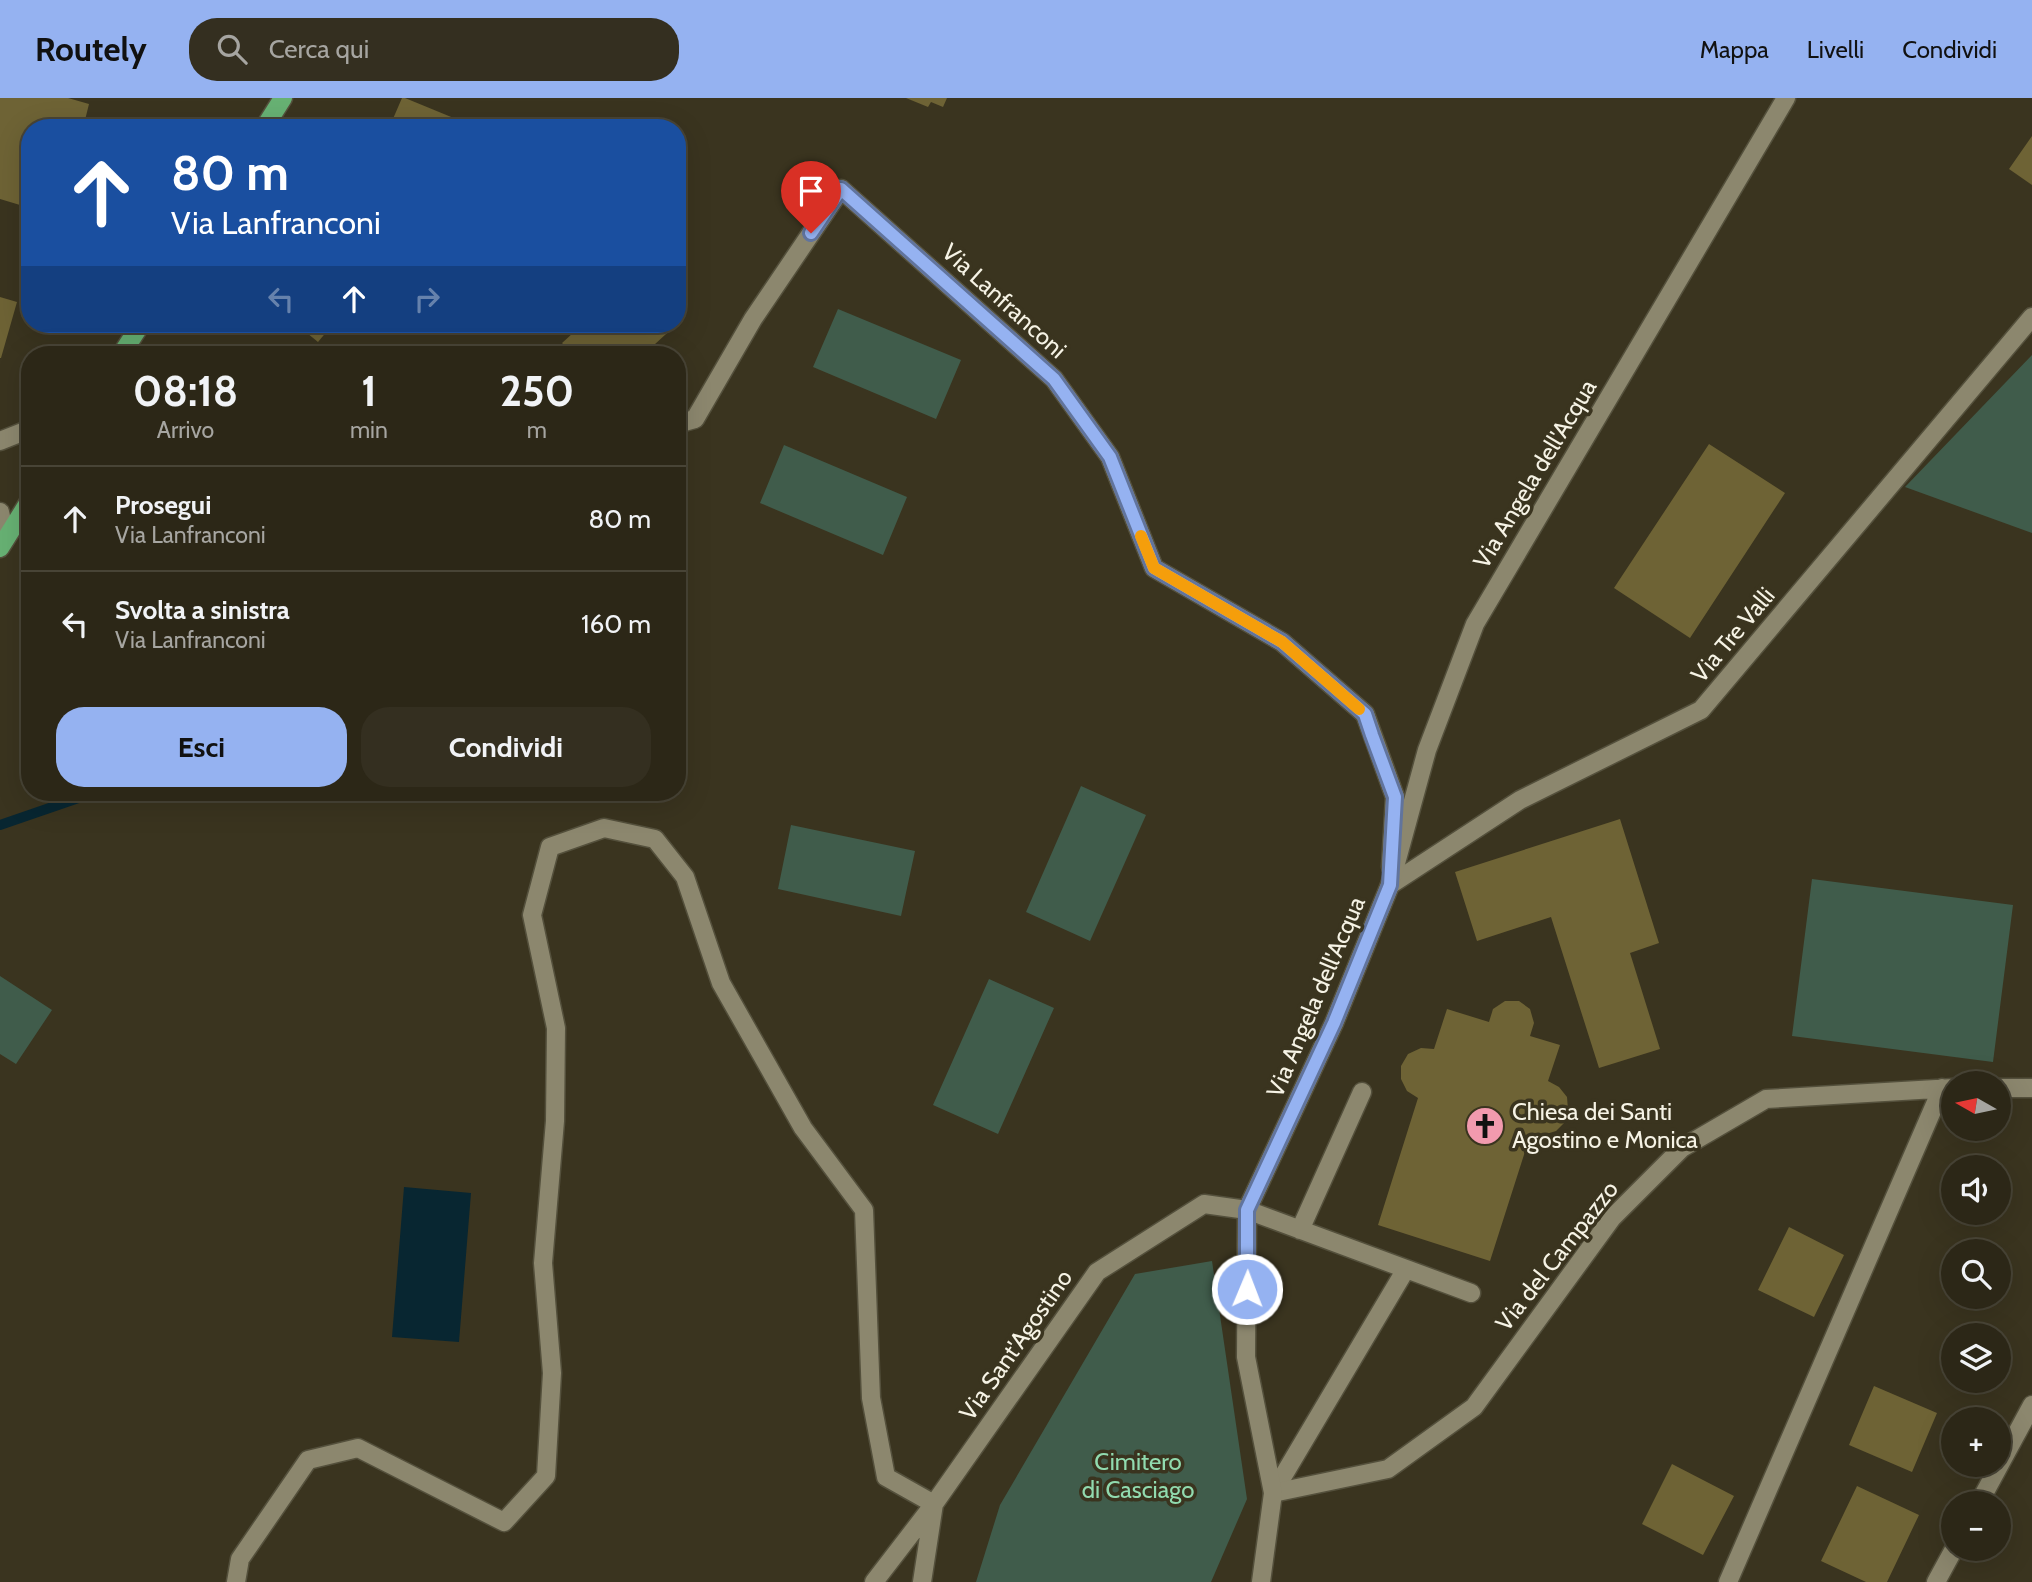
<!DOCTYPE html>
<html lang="it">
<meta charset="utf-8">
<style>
body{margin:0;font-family:Cabin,sans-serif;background:#342f20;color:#f1f3f6;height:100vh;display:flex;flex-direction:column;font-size:26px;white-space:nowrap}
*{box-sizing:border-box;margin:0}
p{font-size:23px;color:#a6a5a1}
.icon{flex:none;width:38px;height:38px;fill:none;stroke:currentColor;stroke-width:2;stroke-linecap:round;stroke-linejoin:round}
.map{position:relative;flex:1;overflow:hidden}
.panel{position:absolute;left:21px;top:248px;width:665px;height:455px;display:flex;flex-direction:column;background:#2c2717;border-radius:28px;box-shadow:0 7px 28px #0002,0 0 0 2px #484436}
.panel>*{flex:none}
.banner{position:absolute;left:21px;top:21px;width:665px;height:214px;border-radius:28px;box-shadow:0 7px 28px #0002,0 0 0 2px #484436;background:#1a4fa0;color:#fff;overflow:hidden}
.needle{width:46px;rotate:279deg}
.fabs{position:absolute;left:1941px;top:973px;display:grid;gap:14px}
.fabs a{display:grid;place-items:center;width:70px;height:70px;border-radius:50%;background:#2c2717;box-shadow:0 7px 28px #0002,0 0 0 2px #484436;font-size:35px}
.pin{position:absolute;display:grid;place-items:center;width:60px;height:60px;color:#fff;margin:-72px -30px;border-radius:50% 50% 50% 0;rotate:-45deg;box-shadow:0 0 7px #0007}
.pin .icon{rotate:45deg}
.me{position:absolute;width:77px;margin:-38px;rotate:1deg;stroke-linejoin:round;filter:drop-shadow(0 0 5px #0008)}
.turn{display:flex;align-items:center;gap:24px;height:147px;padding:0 35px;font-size:32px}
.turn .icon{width:91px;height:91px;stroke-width:2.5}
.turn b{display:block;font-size:49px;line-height:60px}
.lanes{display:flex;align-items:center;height:66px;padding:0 35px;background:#0003;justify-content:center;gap:35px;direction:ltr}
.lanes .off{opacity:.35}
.eta{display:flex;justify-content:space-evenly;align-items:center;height:119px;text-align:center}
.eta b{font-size:42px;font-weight:800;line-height:49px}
.button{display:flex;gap:14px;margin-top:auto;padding:14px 35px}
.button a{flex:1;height:80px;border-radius:28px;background:#95b2f1;color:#111;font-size:28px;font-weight:800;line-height:80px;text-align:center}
.button a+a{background:#342f20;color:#f1f3f6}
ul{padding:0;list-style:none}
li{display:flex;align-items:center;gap:21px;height:105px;padding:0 35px;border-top:2px solid #484436}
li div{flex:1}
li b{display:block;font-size:26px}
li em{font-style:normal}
header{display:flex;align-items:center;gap:42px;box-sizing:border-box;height:98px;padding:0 35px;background:#95b2f1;color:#111}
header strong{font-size:33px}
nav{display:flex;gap:38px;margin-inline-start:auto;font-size:24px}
.search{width:490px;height:63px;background:#342f20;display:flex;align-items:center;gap:18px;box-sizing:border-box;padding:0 24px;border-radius:28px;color:#a6a5a1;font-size:26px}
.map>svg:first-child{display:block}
.green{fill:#405c4b}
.water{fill:#082631}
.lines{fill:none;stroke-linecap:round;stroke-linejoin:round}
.stream{stroke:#082631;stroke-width:10}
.building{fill:#6e6335}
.lane-casing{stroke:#54503c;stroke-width:21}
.street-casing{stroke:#54503c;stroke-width:21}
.secondary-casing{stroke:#54503c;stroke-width:21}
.primary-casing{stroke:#54503c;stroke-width:21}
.lane{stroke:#8c876e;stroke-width:18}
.street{stroke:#8c876e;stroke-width:18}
.secondary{stroke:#8c876e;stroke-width:18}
.primary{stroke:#67b173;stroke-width:18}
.route-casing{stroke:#61749d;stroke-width:18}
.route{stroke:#95b2f1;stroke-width:12}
.slow{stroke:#f59e0b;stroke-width:12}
.labels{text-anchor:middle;stroke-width:7;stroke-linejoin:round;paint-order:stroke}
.street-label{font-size:24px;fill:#f6f3e5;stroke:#3a341f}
.poi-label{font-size:24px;fill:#f6f3e5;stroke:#3a341f;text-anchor:start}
.park-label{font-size:24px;fill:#91dbaf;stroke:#3a341f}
</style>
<header>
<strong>Routely</strong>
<div class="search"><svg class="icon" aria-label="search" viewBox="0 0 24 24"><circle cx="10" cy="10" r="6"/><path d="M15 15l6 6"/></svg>Cerca qui</div>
<nav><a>Mappa</a><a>Livelli</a><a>Condividi</a></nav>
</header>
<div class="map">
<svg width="2032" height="1484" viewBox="0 0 2032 1484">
<rect width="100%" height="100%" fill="#3a341f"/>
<path class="green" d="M838,211L961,262L936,321L813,269Z
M2032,257V435L1905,389Z
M784,347L907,399L883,457L760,405Z
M1081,688L1146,717L1090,843L1026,814Z
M791,727L915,753L901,818L778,791Z
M1812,781L2013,807L1993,964L1792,938Z
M0,878L52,912L16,966L0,956Z
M989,881L1054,910L998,1036L933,1007Z
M1212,1163L1247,1401L1211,1484H976L1000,1407L1135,1176Z"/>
<path class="water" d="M404,1089L471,1095L459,1244L392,1239Z"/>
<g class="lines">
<path class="stream" d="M0,727L93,695"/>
</g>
<path class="building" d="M0,0H68L89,6L83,30H30V110L0,101Z
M402,0H405L478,30H389Z
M906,0H947L943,9L931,4L928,9Z
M2032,38V87L2009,71Z
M0,199L17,204L1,260H0Z
M314,226H333L318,244L307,235Z
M583,226H677L643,257H573L562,245Z
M1709,346L1785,395L1690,540L1614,490Z
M1620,721L1659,845L1630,855L1660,951L1599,970L1551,819L1477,843L1455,774Z
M1505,903H1519L1530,911L1534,925L1530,938L1560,947L1548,983L1559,989L1567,999L1568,1012L1565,1024L1556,1033L1543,1037L1531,1035L1490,1163L1378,1127L1418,1000L1407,993L1401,981V968L1408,956L1421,950L1434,951L1447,911L1489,924L1493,911Z
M1789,1129L1844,1157L1814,1219L1758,1192Z
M1874,1288L1937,1315L1912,1374L1849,1347Z
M1672,1366L1734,1398L1703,1457L1642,1426Z
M1857,1388L1919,1417L1887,1484H1866L1821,1463Z"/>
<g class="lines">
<defs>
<path id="lane" d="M1247,1112L1471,1195
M1300,1132L1362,994
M1273,1395L1406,1171"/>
<path id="street" d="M677,326L695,321L753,221L841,91L1054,281L1110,359L1154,470L1282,544L1365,616L1395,699L1391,769
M0,343L30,331
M0,414L6,440L0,441
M1390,787L1520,702L1701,612L2032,219
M1998,990H2032
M1273,1395L1388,1371L1474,1309L1612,1120L1682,1050L1766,1001L1953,990
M1979,1405L2032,1307
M236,1484L240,1461L308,1362L358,1350L504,1424L546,1378L552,1275L543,1165L555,1023L556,930L532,817L550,749L604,730L655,741L685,779L721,885L803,1030L864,1112L871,1300L886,1379L934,1406L922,1484
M874,1484L934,1406L1097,1174L1204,1106L1247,1112
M1728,1484L1942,990
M1936,1484L1954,1451"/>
<path id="secondary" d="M1261,1484L1273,1395L1246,1259L1247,1112L1334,925L1390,787L1427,652L1475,526L1786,0"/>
<path id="primary" d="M264,30L283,0
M121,257L141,226
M0,450L30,402"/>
</defs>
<use href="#lane" class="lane-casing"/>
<use href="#street" class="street-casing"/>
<use href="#secondary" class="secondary-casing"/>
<use href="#primary" class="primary-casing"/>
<use href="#lane" class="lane"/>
<use href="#street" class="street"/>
<use href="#secondary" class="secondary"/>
<use href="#primary" class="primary"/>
</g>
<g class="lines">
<defs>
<path id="route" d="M811,135L841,91L1054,281L1110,359L1154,470L1282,544L1365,616L1372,637L1395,699L1390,787L1334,925L1247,1112V1191"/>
</defs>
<use href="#route" class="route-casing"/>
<use href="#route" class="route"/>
<path class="slow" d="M1141,438L1154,470L1282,544L1359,611"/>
</g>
<defs>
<symbol id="church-disc" viewBox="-11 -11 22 22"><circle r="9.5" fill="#f29aae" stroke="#3a341f"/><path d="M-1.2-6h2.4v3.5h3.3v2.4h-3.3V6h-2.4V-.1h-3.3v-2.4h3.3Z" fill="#111"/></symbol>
</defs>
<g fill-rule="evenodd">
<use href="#church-disc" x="1463" y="1006" width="44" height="44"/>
</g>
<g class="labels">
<g class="street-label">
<text transform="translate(1004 203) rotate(42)" y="8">Via Lanfranconi</text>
<text transform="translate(1535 376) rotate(-59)" y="8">Via Angela dell'Acqua</text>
<text transform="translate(1733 537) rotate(-50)" y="8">Via Tre Valli</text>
<text transform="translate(1316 899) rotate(-67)" y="8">Via Angela dell'Acqua</text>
<text transform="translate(1557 1158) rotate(-52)" y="8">Via del Campazzo</text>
<text transform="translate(1016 1247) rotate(-55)" y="8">Via Sant'Agostino</text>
</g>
<g class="poi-label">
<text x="1512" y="1022">Chiesa dei Santi<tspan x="1512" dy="28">Agostino e Monica</tspan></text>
</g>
<g class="park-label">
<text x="1138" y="1372">Cimitero<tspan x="1138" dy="28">di Casciago</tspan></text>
</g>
</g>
</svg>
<div class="fabs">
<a><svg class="needle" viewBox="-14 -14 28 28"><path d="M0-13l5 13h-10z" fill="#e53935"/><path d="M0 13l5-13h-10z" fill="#a6a5a1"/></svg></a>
<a><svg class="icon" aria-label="sound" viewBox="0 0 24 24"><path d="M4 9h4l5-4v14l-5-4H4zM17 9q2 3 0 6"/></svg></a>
<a><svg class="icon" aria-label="search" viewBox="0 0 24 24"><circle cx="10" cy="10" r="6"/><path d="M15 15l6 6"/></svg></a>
<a><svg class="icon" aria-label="layers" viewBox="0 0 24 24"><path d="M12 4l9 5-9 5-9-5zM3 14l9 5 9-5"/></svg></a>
<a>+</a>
<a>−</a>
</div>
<div class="pin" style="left:811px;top:135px;background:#d93025"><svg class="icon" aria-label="arrive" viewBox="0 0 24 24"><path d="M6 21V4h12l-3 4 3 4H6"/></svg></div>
<svg class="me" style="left:1247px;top:1191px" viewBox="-20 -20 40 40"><circle r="17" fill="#95b2f1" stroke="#fff" stroke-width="3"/><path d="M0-11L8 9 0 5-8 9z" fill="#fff"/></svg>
<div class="banner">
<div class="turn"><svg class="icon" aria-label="ahead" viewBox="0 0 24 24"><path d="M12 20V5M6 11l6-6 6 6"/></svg><div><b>80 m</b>Via Lanfranconi</div></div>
<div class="lanes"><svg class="icon off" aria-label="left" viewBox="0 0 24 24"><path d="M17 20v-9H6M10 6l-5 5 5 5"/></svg><svg class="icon" aria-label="ahead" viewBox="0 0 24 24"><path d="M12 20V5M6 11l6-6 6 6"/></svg><svg class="icon off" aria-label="right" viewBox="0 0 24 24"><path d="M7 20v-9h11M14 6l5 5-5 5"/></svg></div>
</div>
<section class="panel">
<div class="eta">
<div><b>08:18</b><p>Arrivo</p></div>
<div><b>1</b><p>min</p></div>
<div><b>250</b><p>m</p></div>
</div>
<ul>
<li><svg class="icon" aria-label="ahead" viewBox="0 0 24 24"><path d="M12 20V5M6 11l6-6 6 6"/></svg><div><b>Prosegui</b><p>Via Lanfranconi</p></div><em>80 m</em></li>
<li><svg class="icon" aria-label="left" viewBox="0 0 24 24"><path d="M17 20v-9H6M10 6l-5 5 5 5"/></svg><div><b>Svolta a sinistra</b><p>Via Lanfranconi</p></div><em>160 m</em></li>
</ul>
<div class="button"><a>Esci</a><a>Condividi</a></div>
</section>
</div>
